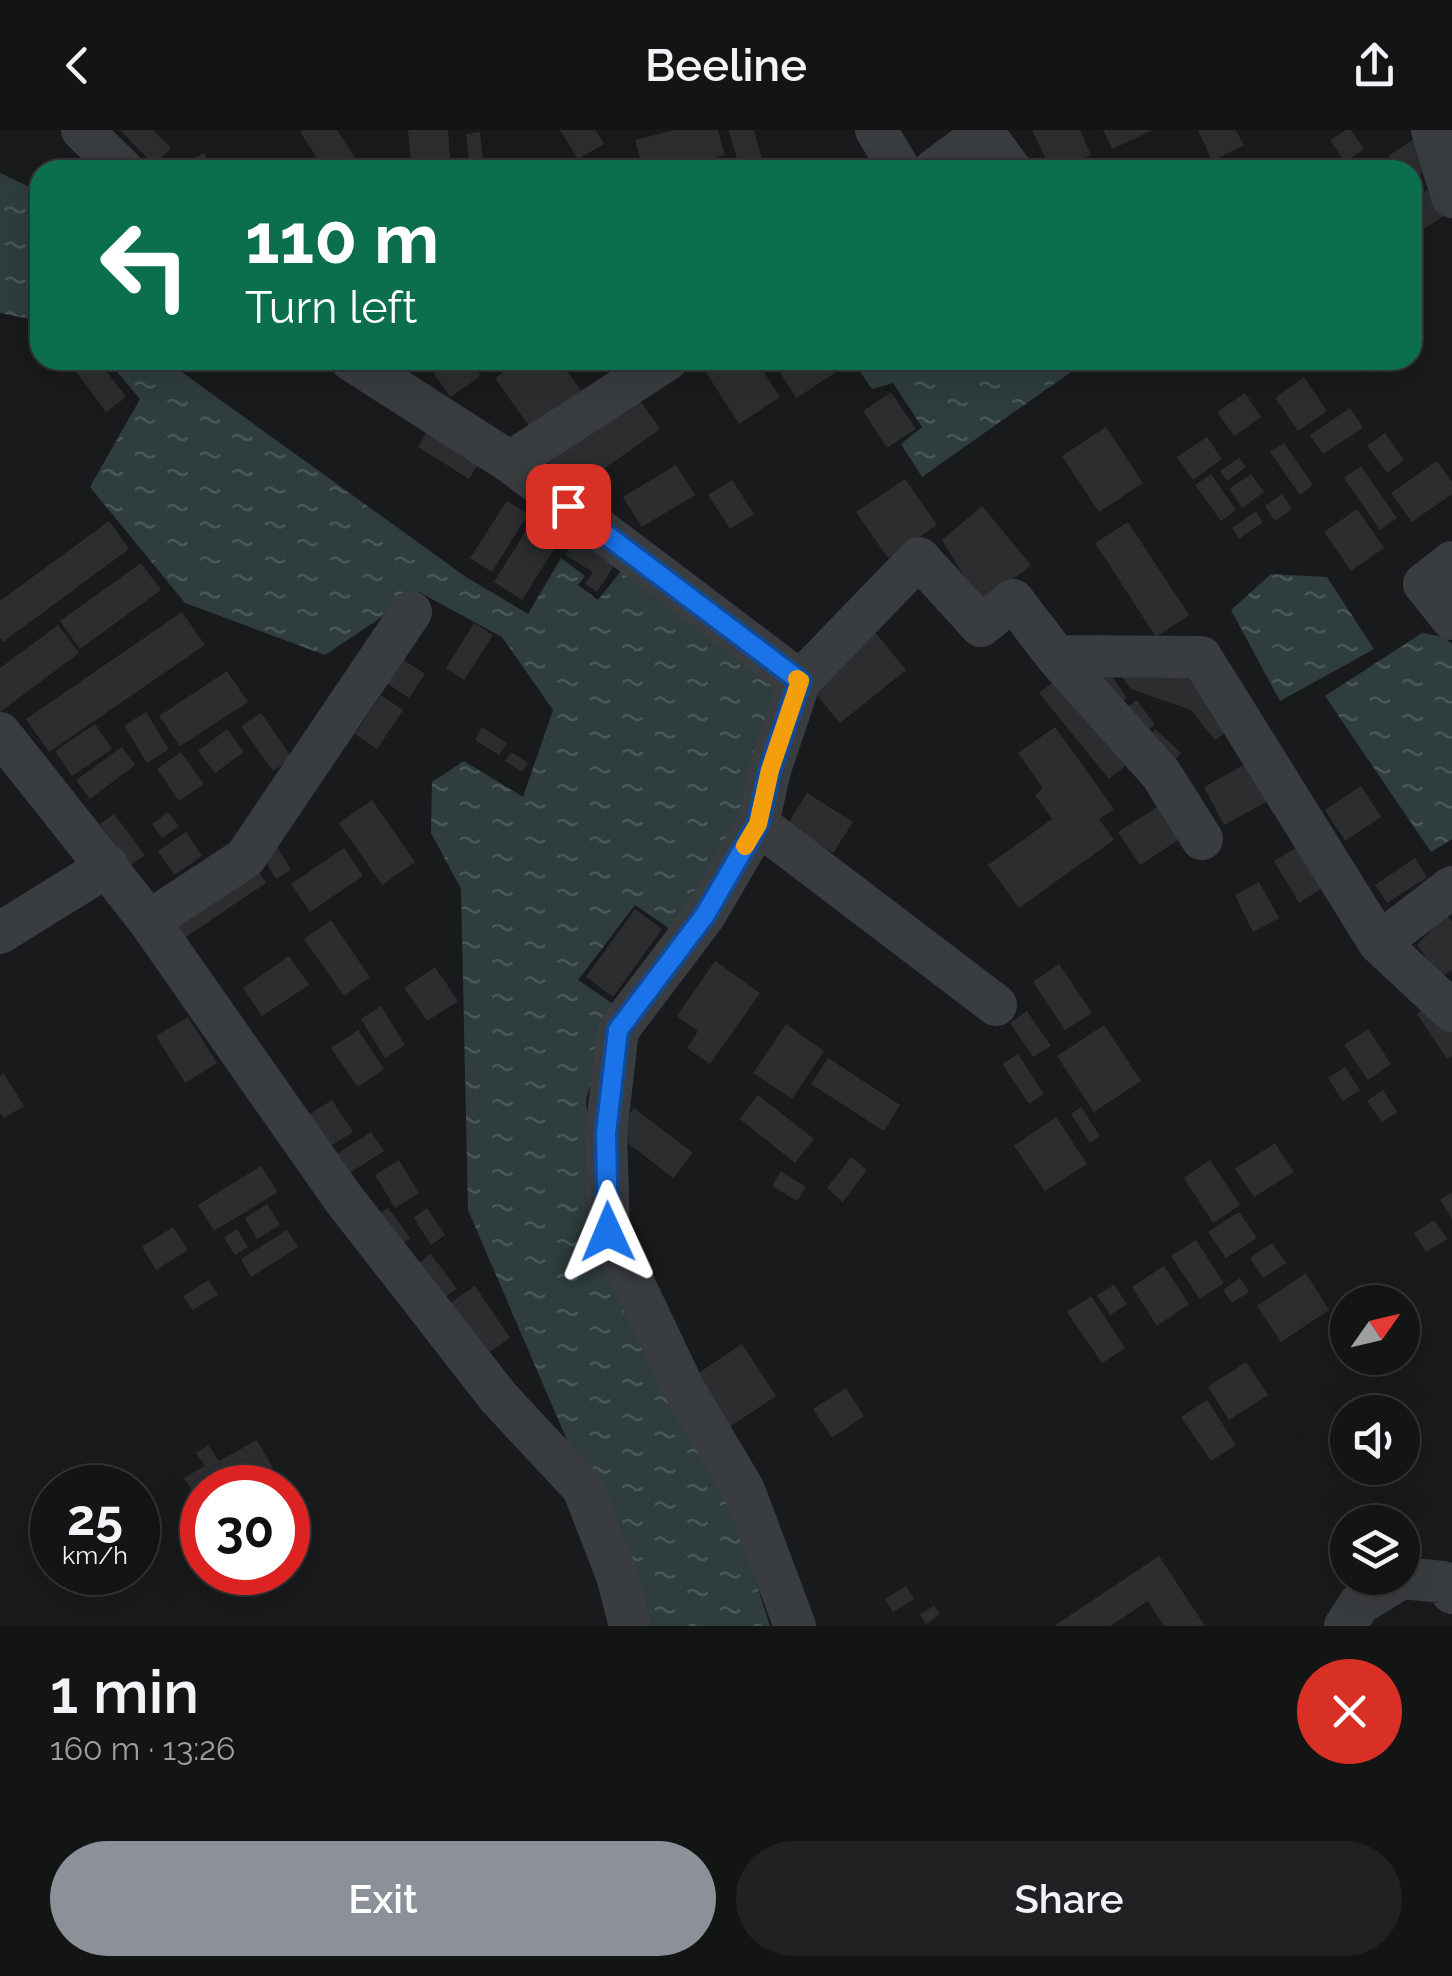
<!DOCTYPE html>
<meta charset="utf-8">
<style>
body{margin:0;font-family:Raleway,sans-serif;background:#202122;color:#f1f3f6;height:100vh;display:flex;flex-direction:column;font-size:38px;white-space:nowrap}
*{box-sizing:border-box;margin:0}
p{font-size:32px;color:#9d9ea0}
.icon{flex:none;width:55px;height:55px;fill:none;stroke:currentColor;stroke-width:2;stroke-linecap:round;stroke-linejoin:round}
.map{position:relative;height:1496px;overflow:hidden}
.details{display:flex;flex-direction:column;background:#131414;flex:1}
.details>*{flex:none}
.top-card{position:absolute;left:30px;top:30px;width:1392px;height:210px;border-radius:30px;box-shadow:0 10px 40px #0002,0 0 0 2px #323334;background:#0b6e4f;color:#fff;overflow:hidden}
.needle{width:65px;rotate:56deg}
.buttons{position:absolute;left:1330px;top:1155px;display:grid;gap:20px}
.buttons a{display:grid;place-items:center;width:90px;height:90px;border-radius:50%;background:#131414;box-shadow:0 10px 40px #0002,0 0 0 2px #323334;font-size:50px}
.speed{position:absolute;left:30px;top:1335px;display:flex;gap:20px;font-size:50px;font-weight:700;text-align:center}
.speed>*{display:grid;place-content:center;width:130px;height:130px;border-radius:50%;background:#131414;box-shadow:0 10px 40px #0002,0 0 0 2px #323334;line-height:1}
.speed small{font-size:25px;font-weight:400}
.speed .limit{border:15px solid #d22;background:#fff;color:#111}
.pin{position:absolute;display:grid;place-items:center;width:85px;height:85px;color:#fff;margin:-42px;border-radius:20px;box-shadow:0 5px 15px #0006}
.me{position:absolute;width:110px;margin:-55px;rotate:359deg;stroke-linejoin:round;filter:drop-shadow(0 0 8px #0008)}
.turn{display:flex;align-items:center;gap:35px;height:210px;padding:0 50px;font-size:45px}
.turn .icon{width:130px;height:130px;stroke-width:2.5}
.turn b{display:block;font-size:70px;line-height:85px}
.round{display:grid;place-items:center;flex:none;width:105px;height:105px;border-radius:52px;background:#202122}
.overview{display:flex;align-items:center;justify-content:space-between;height:170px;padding:0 50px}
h1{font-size:60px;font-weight:600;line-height:75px}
.action{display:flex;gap:20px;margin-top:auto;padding:20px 50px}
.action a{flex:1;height:115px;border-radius:60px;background:#8c9099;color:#fff;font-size:40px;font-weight:600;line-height:115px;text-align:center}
.action a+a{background:#202122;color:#f1f3f6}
header{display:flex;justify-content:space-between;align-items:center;height:130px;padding:0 50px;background:#131414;font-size:45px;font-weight:600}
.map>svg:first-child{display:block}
.water{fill:url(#water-ripples)}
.building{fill:#2c2d2f}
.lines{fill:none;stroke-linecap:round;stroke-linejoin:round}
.minor{stroke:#3a3d40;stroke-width:42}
.route-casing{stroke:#114b97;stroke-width:25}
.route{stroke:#1a73e8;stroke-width:18}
.slow{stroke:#f59e0b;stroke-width:18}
</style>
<header><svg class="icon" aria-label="back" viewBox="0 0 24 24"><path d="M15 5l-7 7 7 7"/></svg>Beeline<svg class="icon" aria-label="share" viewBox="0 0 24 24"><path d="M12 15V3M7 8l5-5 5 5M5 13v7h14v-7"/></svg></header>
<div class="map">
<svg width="1452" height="1496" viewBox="0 0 1452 1496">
<defs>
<pattern id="water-ripples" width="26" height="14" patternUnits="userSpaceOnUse" patternTransform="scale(2.5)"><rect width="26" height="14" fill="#2f3d3f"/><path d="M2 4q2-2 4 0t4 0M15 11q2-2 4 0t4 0" fill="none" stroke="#4a5759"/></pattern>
</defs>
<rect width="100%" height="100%" fill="#191a1b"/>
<path class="water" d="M0,43L40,62V191L0,183Z
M107,230H165L466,447L528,484L561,428L585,446L578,455L598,470L625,436L783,562L741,684L679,805L635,775L578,850L616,876L586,969L598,1128L726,1357L770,1496H647L468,1080L461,759L431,703L432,652L464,631L523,667L553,580L502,507L419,462L325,525L185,473L90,357L140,269Z
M852,230H1088L922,347L901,314L922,297L893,253L872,259Z
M1271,444L1327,447L1374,519L1280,571L1231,480Z
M1422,503L1444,507L1452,514V709L1431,722L1325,566Z"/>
<path class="building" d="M120,0H153L171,18L154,35Z
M303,0H337L359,34L350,40H325L300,2Z
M408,0H448L451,40H412Z
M560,0H596L604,14L578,29Z
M674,0H718L725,25L667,40H643L635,10Z
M729,0H754L765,40H740Z
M1032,0H1080L1091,25L1059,40H1051Z
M1103,0H1153L1112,19Z
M1198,0H1236L1244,15L1212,31Z
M1346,0H1351L1364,19L1345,32L1330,10Z
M480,2L484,40H470L466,4Z
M1416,8L1434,36L1412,50V40H1397L1388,26Z
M204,23L213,40H171Z
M1247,27L1253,40H1232L1229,34Z
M1427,60L1444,86L1422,100L1412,85V70Z
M67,230H98L126,267L106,282Z
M425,230H470L481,246L450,267Z
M520,230H559L588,270L536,306L495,248Z
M698,230H756L780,267L739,294Z
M772,230H827L835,243L796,268Z
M1304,247L1327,281L1298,301L1275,268Z
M891,262L916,299L887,318L863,281Z
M1245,263L1261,287L1234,306L1217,282Z
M637,266L660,299L570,363L547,331Z
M1350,278L1363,298L1323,324L1310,305Z
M430,297L481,329L469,349L418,317Z
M1106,297L1143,353L1099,382L1062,326Z
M1385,303L1404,330L1387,343L1367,316Z
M1207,307L1222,329L1193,350L1177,327Z
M1284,313L1313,355L1300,365L1270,322Z
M1239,328L1246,337L1227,351L1220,341Z
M1437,331L1452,352V364L1412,392L1391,363Z
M676,335L695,365L642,397L623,367Z
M1361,336L1397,388L1380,400L1344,348Z
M1211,344L1236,380L1221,391L1195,355Z
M1251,344L1264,362L1242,378L1229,359Z
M905,349L937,395L888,428L856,382Z
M732,350L754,384L730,399L708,365Z
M1282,364L1292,379L1275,391L1265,376Z
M507,371L528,384L492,442L470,428Z
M982,376L1031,435L981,474L942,410Z
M1357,379L1384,418L1351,441L1324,402Z
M1256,381L1263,392L1239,409L1232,398Z
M538,382L566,400L522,470L494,452Z
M109,391L129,419L3,512L0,508V471Z
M1128,392L1189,485L1156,507L1095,413Z
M580,401L620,426L597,462L585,454L593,442L565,425Z
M141,433L161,460L80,519L60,491Z
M182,482L205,515L49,622L26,589Z
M474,493L493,505L464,550L446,538Z
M58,495L79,523L0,582V538Z
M875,502L906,540L840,593L810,557Z
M398,526L425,544L409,568L382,550Z
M1196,529L1240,592L1215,610L1191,580L1131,559L1118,542Z
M1105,536L1127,568L1111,579L1088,548Z
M227,541L248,572L180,616L159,586Z
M1064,543L1134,629L1109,649L1039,563Z
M381,565L403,580L377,619L355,604Z
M1137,570L1155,595L1137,608L1119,583Z
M146,582L169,619L147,633L124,596Z
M261,583L292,628L273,641L241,596Z
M95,594L112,619L72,646L55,621Z
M482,597L507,613L499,625L475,610Z
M1055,597L1114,679L1099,689L1114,710L1019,778L988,735L1052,689L1035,665L1043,658L1018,623Z
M227,599L244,622L215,643L198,621Z
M1155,599L1181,623L1170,636L1144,612Z
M122,617L135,635L90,669L76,650Z
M181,622L204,654L179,671L157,639Z
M511,622L528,633L522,642L505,631Z
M1251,631L1272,669L1224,695L1204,657Z
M1361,656L1381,687L1345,711L1325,680Z
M807,663L853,692L833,723L788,694Z
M372,670L415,732L382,755L339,693Z
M1168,670L1189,703L1140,735L1118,702Z
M168,682L179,696L162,708L152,694Z
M114,684L145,725L131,735L100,694Z
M186,702L202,726L174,745L158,721Z
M273,710L291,740L276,749L258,719Z
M344,718L363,746L310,782L291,754Z
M1296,718L1321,759L1299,773L1274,731Z
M1415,728L1427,747L1387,773L1375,755Z
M252,731L266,753L174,815L159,793Z
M1259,752L1279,788L1253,802L1235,765Z
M635,779L662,799L613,867L586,847Z
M1446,785L1452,792V840L1440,847L1417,815Z
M331,790L370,847L344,866L304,809Z
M289,826L309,855L262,886L243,858Z
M715,831L760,863L710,934L687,918L698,901L677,886Z
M1059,834L1092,883L1065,900L1033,852Z
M435,837L458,871L427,891L404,858Z
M1434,873L1452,900V926L1447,929L1417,884Z
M381,876L405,915L385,928L361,889Z
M1027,881L1051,916L1033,927L1010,893Z
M188,887L217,933L185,953L156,906Z
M786,894L824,921L792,969L753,943Z
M1104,895L1141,951L1094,982L1057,926Z
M1368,899L1391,934L1368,950L1344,915Z
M358,900L384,939L358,957L331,918Z
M1018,924L1044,964L1029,974L1002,934Z
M828,928L900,975L884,1001L811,954Z
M1345,937L1360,960L1343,971L1328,948Z
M4,944L24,976L4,988L0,983V946Z
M1383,960L1397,982L1382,992L1367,971Z
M758,965L814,1009L795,1033L740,989Z
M332,970L353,1002L321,1022L300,990Z
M1081,977L1100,1006L1090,1013L1071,984Z
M634,978L693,1023L673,1048L615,1003Z
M1056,987L1087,1034L1045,1061L1014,1016Z
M371,1002L384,1021L345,1046L332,1027Z
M1275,1013L1294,1042L1254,1067L1235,1039Z
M851,1027L867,1040L843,1072L827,1058Z
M399,1030L419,1063L395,1078L375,1045Z
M1210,1030L1240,1075L1213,1093L1184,1048Z
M261,1036L278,1062L214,1101L198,1075Z
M781,1041L806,1057L797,1071L772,1056Z
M1452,1062V1089L1440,1070Z
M267,1074L280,1095L257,1109L245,1088Z
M388,1078L410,1108L398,1117L375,1086Z
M427,1078L445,1105L431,1115L414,1088Z
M1239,1082L1257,1108L1226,1128L1208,1102Z
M1434,1090L1447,1109L1426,1122L1414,1103Z
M173,1097L188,1120L156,1140L142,1117Z
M237,1099L248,1117L235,1125L224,1108Z
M287,1100L298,1117L251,1147L241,1129Z
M1196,1110L1224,1153L1200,1169L1171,1126Z
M1272,1113L1286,1133L1263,1148L1250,1128Z
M431,1124L457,1159L438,1172L413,1137Z
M1164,1136L1189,1174L1157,1196L1132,1157Z
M1306,1143L1329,1180L1281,1212L1257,1176Z
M1240,1148L1249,1162L1232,1173L1223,1160Z
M209,1150L218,1165L192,1180L183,1166Z
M1114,1155L1127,1174L1110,1185L1097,1165Z
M475,1156L510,1208L476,1231L441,1179Z
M1091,1166L1125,1218L1102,1233L1067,1182Z
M1348,1173V1199L1335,1181Z
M742,1214L776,1266L725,1300L691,1248Z
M1246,1232L1268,1265L1229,1290L1208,1257Z
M846,1258L864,1286L832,1308L813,1279Z
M1207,1270L1236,1315L1211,1331L1181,1287Z
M257,1310L273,1338L239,1358H202V1376L184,1348L205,1336L196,1323L208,1315L219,1331Z
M1159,1426L1205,1496H1164L1148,1471L1110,1496H1054Z
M906,1456L914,1469L893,1482L885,1469Z
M934,1476L940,1484L926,1494L920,1484Z"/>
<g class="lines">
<path class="minor" d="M82,0L123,40
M876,0L900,40
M1432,0L1452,67
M934,40L984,3L1011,40
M351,230L510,332L800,551L770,640L758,694L705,785L618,900L606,1003L609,1101L684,1259L744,1360L795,1496
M510,332L667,230
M1452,432L1424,454L1452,489
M1056,526L1161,644L1202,709
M800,551L919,428L981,496L1013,470L1056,526L1201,527L1379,813L1452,757
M0,603L149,791L245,728L411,482
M758,694L996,875
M149,791L343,1068L499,1268L583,1358L617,1446L630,1496
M0,803L108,736
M1379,813L1452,881
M1345,1496L1359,1474L1402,1448L1443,1452L1452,1463"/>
</g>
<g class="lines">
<defs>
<path id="route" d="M568,376L800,551L770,640L758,694L705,785L618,900L606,1003L608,1102"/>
</defs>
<use href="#route" class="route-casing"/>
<use href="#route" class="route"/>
<path class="slow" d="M745,716L758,694L770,640L800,551L797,549"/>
</g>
</svg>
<div class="buttons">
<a><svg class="needle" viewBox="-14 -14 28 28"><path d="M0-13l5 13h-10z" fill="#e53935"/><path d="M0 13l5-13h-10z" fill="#9d9ea0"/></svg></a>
<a><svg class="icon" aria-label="sound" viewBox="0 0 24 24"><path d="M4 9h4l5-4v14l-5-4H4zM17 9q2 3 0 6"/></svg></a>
<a><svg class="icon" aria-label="layers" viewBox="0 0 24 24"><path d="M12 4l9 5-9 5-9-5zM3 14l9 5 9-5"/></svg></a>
</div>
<div class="speed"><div>25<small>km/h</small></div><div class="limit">30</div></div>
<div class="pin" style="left:568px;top:376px;background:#d93025"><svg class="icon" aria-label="arrive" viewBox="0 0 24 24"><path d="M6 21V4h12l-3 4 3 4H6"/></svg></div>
<svg class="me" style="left:608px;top:1102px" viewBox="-20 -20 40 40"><path d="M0-17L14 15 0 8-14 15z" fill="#1a73e8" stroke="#fff" stroke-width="4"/></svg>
<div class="top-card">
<div class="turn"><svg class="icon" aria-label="left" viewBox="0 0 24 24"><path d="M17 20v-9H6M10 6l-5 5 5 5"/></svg><div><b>110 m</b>Turn left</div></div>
</div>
</div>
<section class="details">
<div class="overview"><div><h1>1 min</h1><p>160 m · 13:26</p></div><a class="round" style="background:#d93025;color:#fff"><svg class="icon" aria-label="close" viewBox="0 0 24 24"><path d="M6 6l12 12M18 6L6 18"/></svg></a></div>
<div class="action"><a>Exit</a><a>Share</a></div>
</section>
